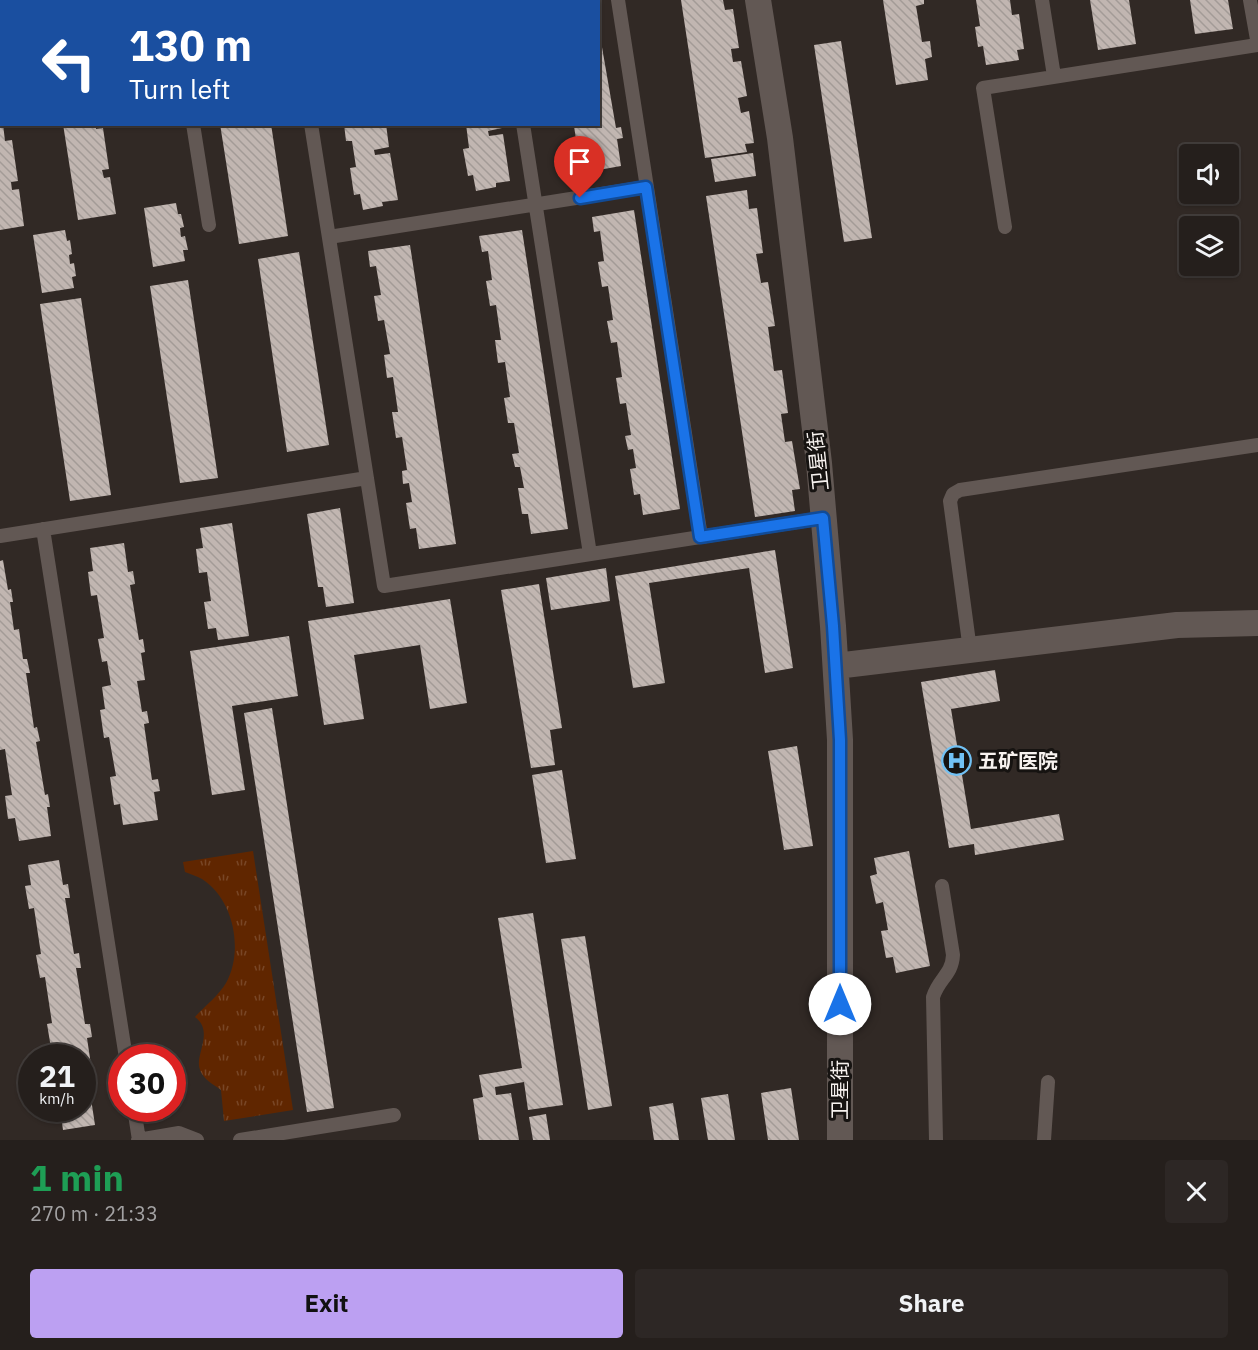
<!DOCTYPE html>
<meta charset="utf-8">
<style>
body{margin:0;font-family:"IBM Plex Sans","Noto Sans SC",sans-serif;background:#2d2725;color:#f1f3f6;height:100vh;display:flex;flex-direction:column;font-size:22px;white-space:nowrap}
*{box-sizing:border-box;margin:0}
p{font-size:20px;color:#a3a2a3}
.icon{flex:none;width:33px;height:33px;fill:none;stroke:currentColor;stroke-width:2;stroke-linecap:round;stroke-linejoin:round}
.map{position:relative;height:1140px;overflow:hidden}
.details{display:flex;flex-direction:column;background:#251f1c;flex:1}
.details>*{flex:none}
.top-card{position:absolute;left:0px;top:0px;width:600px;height:126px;box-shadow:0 2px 4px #0004,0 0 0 2px #423d3b;background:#1a4fa0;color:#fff;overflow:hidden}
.fabs{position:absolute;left:1179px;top:144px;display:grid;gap:12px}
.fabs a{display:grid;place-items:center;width:60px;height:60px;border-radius:6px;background:#251f1c;box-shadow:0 2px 4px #0004,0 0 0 2px #423d3b;font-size:30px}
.speed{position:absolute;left:18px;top:1044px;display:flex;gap:12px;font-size:30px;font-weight:700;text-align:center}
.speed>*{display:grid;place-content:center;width:78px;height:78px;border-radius:50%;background:#251f1c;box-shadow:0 2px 4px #0004,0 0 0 2px #423d3b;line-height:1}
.speed small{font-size:15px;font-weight:400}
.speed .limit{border:9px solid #d22;background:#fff;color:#111}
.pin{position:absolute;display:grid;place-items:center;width:51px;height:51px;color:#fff;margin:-62px -26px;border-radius:50% 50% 50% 0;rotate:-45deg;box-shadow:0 0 6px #0007}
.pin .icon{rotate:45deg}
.me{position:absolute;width:66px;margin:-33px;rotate:0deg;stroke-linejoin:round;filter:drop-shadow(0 0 4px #0008)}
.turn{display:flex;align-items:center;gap:21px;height:126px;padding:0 30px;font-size:27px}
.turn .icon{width:78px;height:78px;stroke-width:2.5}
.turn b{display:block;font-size:42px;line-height:51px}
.round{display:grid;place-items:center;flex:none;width:63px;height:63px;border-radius:6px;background:#2d2725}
.head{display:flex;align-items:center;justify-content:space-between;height:102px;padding:0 30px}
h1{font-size:36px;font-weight:700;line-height:45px;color:#1e9e55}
.cta{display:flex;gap:12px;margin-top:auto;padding:12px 30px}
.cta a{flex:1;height:69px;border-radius:6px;background:#bca0f2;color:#111;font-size:24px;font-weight:700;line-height:69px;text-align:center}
.cta a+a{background:#2d2725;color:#f1f3f6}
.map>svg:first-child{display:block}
.grass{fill:url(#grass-tufts)}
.building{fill:url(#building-back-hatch)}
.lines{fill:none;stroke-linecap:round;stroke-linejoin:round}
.lane{stroke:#625854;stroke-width:14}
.street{stroke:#625854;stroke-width:26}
.route-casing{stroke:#114b97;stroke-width:15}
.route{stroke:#1a73e8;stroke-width:10}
.labels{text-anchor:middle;stroke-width:6;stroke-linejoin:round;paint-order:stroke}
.street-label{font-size:20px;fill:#f7f2ef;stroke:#161311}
.poi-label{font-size:20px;font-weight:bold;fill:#f7f2ef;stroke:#161311;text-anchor:start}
</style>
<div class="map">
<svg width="1258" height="1140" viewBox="0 0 1258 1140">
<defs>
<pattern id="grass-tufts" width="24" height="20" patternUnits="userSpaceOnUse" patternTransform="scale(1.5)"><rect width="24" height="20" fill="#602600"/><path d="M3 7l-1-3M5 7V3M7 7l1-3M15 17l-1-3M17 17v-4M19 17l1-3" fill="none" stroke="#784626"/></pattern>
<pattern id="building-back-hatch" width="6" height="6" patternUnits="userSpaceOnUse" patternTransform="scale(1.5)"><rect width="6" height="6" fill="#c1b6b1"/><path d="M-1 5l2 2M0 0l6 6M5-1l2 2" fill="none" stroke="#a39b97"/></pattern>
</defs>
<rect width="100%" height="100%" fill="#312925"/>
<path class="grass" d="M253,851L293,1110L224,1121L221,1090C213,1084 204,1080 200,1070C194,1055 215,1032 195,1017C205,1006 219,995 226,983C244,951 234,899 202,879C197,876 190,874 185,872L183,862Z"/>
<path class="building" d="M681,0H723L725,10L733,9L739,48L731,49L733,62L741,61L747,96L738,98L741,113L749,111L754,143L745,144L747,152L705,158Z
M883,0H924V4L916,6L922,42L930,41L932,57L925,59L928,80L896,85Z
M976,0H1010L1012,15L1019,14L1024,49L1017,50L1019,60L986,65L983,46L978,47L975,27L980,26Z
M1090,0H1129L1136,44L1098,50Z
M1190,0H1228L1233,29L1195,34Z
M598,24L616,128L621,127L623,138L617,139L621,166L587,172L584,152L578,153L574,126L579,124H598Z
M841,41L872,238L844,242L814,45Z
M0,124H3L5,141L12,140L18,181L11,182L12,190L19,189L24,226L0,230Z
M63,124H96V129L103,128L109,169L102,170L104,178L110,177L116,214L78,220Z
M220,124H271L288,236L239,244Z
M344,124H386L389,147L374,150L375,155L390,153L398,200L382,202L383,206L363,210L360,194L354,195L350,168L356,167L352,141H346Z
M466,124H502V128L488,131L489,136L503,134L510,181L496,183V187L476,191L473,175L468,176L463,149L469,148Z
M753,153L756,176L715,182L711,159Z
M747,190L749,209L757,208L763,253L756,254L761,283L768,282L775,326L768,327L774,371L782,370L788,413L781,414L785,442L792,441L800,489L792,490L795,511L755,517L706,196Z
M176,203L178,214H181L184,227L180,228L181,237L185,236L188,250H183L185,261L153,267L144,208Z
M634,210L680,509L643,515L640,494L634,495L630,469L636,468L633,449L628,450L625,436L631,435L626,403L620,404L616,378L622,377L617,342L611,343L607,321L613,320L608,286L602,287L598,262L604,261L600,231L594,232L592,217Z
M65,230L67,241L70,240L72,254L69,255L70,264L74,263L76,276L72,277L74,288L42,293L33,235Z
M522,230L568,529L531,534L528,514H522L518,488H524L520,467H515L512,454L519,453L514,423H508L504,398L510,397L505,362L498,363L495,340H501L496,305L490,306L486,281L492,280L488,251L482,252L479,236Z
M410,245L456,544L419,549L416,528L410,529L406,503L412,502L409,483L403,484L402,471L407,470L402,437L396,438L392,412H398L393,377L387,378L384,355L390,354L384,320L378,321L374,296L381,295L376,266L370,267L368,251Z
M299,252L329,445L287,452L258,259Z
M188,280L218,478L180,483L150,286Z
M81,298L111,495L70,501L40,304Z
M340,508L354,603L326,607L323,587H318L307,514Z
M232,523L249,636L218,640L216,628L208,629L204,602L211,601L207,572L199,573L196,549L203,548L200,528Z
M124,543L128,572L133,571L135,584L130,585L139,640L143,639L145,652L141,653L145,680L137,681L142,712L147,711L149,723L144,724L152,780L158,779L160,791L154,792L158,820L123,825L120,804L114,805L110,777L116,776L109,737L104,738L100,710L105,709L102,687L111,685L107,661L102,662L98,639L104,638L97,595L91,596L88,572L93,571L90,548Z
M775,550L793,668L765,673L749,568L649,583L665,683L633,688L615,576Z
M3,560L8,590L11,589L13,602H10L14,630L19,629L23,659H27L30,673H26L34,728L37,727L40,741L36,742L45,795L48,794L50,807H47L51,836L19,841L15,818L8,819L5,796L12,795L5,749L0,750V561Z
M606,568L610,601L551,610L546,578Z
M539,584L562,728L550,730L555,765L531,768L501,590Z
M450,599L467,703L430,709L420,645L354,655L364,719L324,725L308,621Z
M289,636L298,696L232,706L245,790L212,795L190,651Z
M995,670L1000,701L951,709L971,829L1059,814L1064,840L975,855L974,844L949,848L921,682Z
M272,708L334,1108L307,1112L244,713Z
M797,746L813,846L784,850L768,751Z
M562,770L576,859L546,863L532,775Z
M909,851L930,966L896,973L893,957L886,958L881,931L888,930L883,902L876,904L870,876L877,874L874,858Z
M59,860L63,885L68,884L70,898H65L74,954L79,953L81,968H76L85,1024H90L92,1037L87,1038L91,1065L86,1066L95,1125L63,1130L60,1108H82V1058H58L56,1047L51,1048L47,1024L52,1023L45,977L40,978L36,955L41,954L34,908L29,909L25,886L31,885L28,865Z
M533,913L563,1105L528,1110L524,1082L495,1087L496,1095L511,1093L519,1140H479L473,1099L483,1097L479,1075L522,1068L498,918Z
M585,936L612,1106L588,1110L561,939Z
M791,1088L799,1140H768L761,1093Z
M728,1094L735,1140H708L701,1098Z
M673,1103L679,1140H654L649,1107Z
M546,1114L550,1140H533L529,1117Z"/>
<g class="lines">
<path class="lane" d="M292,0V2
M503,0V2
M618,0L701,537
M1042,0L1054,76
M1250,0L1258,45
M249,2L258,0
M0,41L2,40
M193,124L209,225
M311,124L384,586L823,518
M523,124L590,554
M1005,227L983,88L1257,45
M329,237L646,187
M43,529L126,1058
M0,536L367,478
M970,650L950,501L953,494L960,490L1258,445
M134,1108L139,1140
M138,1140L179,1133L197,1140
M240,1140L394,1115
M936,1140L933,997C939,978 952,975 953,955L942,886
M1044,1140L1048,1082"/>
<path class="street" d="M758,0L780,138L819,463L833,626L840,740V1140
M836,666L1177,625L1258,623"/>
</g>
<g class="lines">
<defs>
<path id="route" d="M580,198L646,187L700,537L823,518L833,626L840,740V1004"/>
</defs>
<use href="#route" class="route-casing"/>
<use href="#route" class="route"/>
</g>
<defs>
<symbol id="hospital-ring" viewBox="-11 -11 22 22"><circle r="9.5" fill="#161311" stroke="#71c1f4" stroke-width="1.5"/><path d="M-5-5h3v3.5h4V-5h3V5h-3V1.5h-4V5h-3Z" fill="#71c1f4"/></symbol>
</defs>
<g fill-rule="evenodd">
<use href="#hospital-ring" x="940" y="744" width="33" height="33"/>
</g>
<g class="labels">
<g class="street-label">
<text transform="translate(818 461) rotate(-96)" y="7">卫星街</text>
<text transform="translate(840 1090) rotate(-90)" y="7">卫星街</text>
</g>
<g class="poi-label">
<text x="978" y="768">五矿医院</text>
</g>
</g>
</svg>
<div class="fabs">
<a><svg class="icon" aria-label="sound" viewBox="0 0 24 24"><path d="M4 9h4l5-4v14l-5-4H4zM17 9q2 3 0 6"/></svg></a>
<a><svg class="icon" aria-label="layers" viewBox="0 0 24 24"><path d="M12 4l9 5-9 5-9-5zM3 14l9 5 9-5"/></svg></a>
</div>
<div class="speed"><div>21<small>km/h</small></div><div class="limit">30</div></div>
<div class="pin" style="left:580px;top:198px;background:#d93025"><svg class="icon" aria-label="arrive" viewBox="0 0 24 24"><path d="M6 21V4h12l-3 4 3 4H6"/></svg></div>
<svg class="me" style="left:840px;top:1004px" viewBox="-20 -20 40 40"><circle r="19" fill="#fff"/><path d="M0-13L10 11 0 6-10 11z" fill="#1a73e8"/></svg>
<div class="top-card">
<div class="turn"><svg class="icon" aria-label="left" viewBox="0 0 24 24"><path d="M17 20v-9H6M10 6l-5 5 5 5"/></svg><div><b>130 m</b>Turn left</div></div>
</div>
</div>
<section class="details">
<div class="head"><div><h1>1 min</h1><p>270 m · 21:33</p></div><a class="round"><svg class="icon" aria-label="close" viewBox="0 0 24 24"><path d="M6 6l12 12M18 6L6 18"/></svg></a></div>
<div class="cta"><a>Exit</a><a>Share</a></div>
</section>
